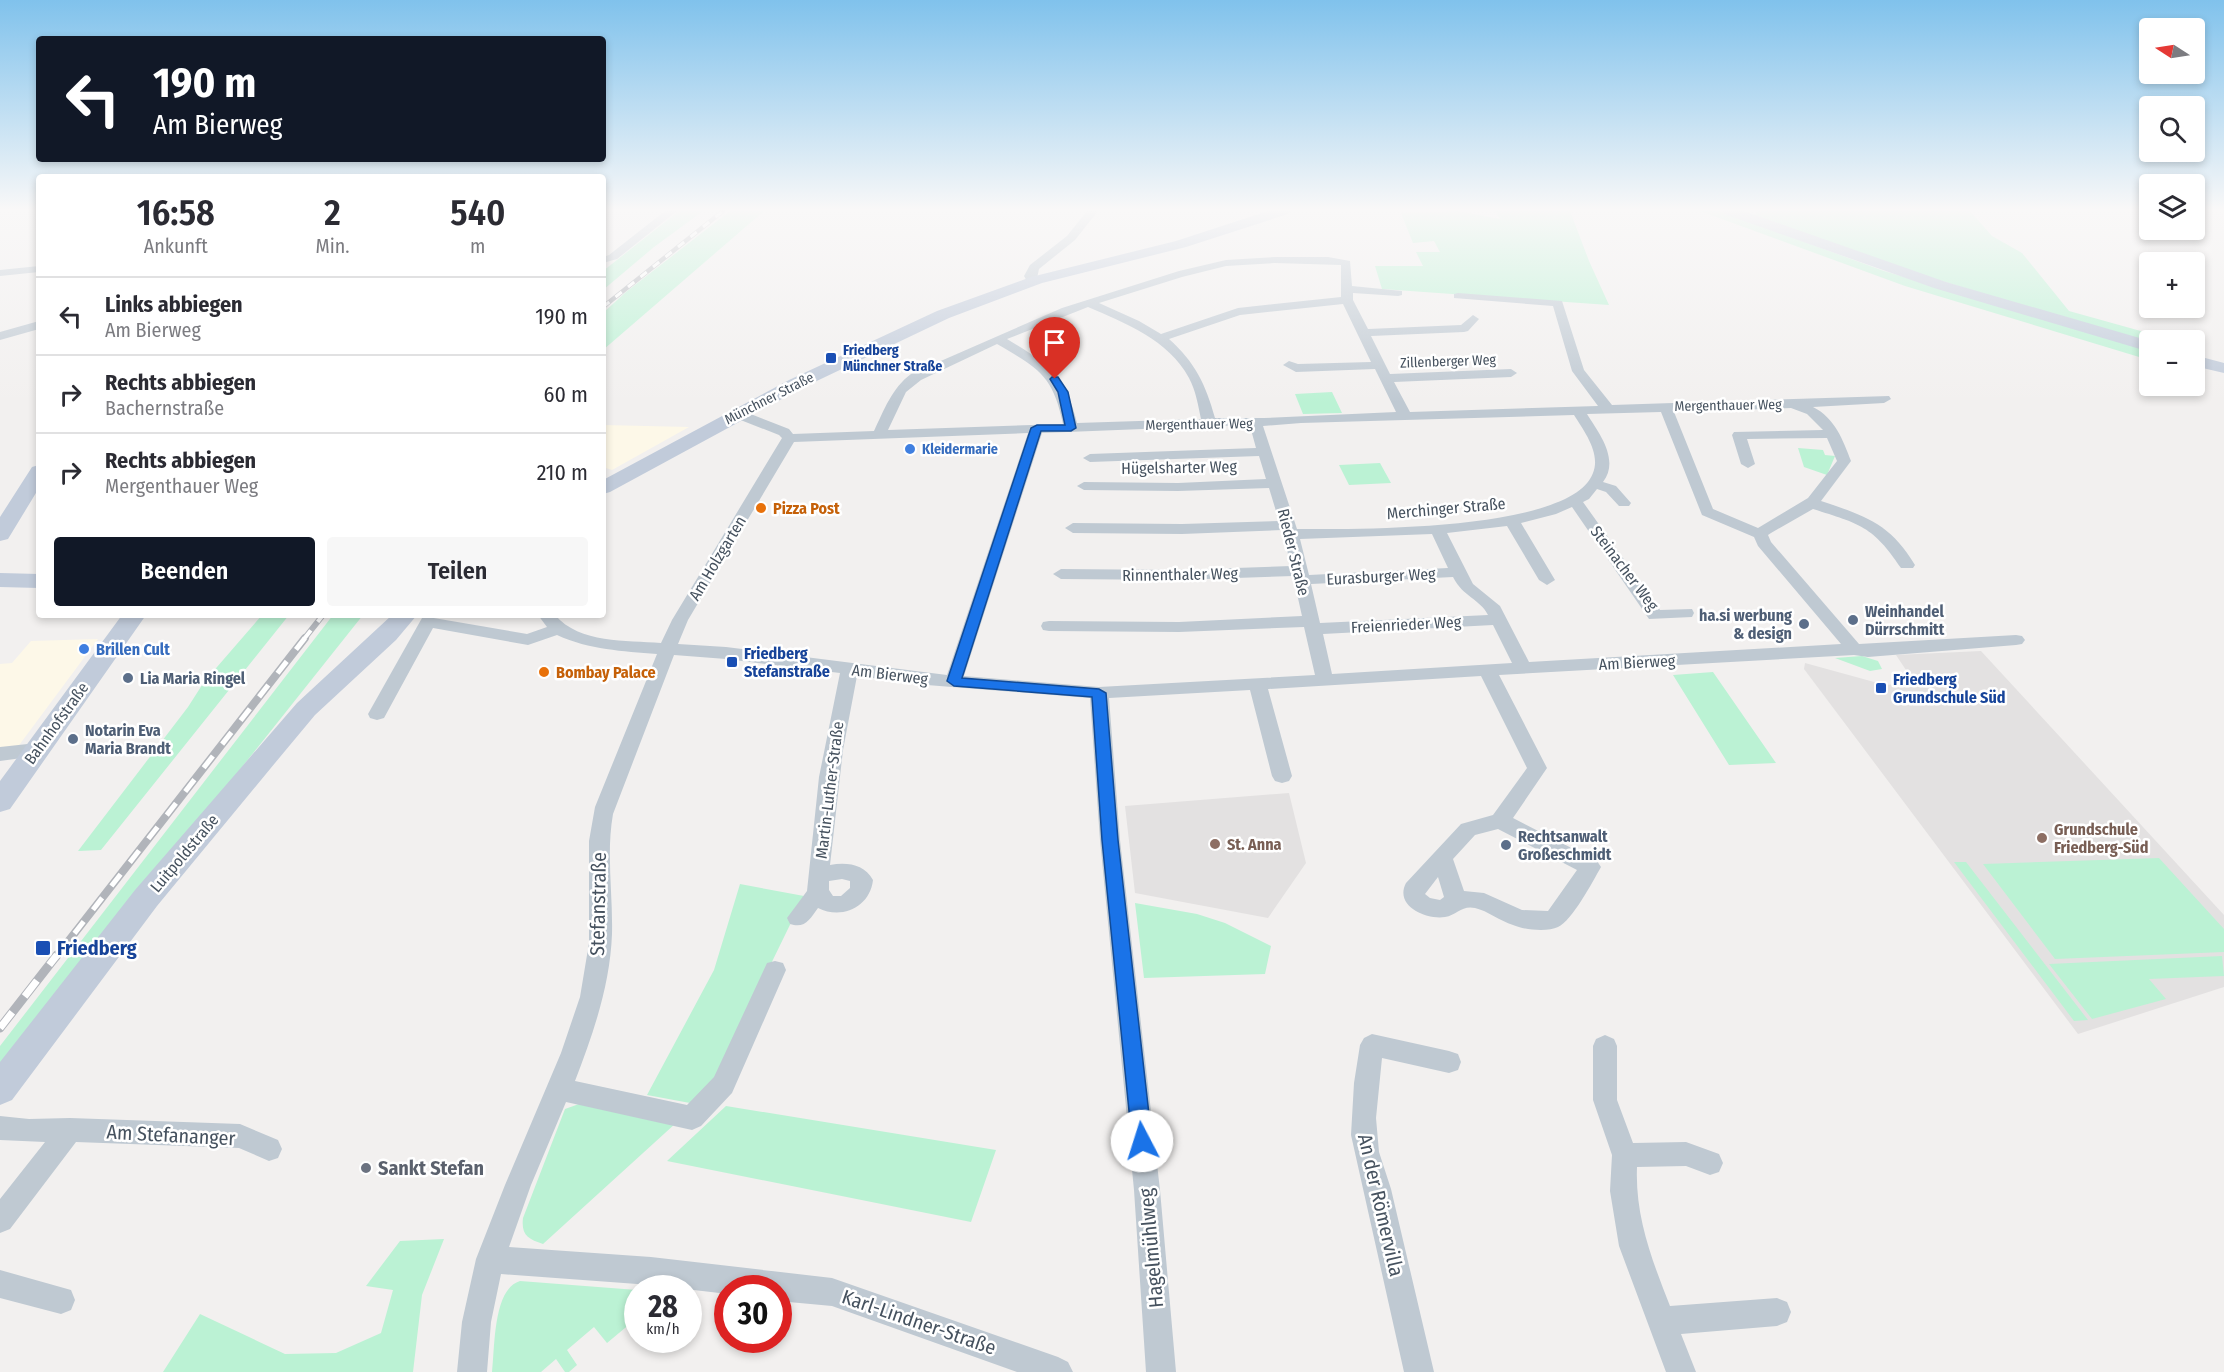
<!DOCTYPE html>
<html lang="de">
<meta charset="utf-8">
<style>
body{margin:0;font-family:"Fira Sans Condensed",sans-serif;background:#f7f7f7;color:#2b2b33;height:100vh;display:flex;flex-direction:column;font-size:22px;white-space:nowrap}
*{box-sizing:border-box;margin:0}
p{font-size:20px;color:#7c7c81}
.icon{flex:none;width:33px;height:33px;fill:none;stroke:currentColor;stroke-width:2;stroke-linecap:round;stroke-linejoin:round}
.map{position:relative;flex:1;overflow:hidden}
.panel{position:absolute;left:36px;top:174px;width:570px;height:444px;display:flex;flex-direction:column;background:#fff;border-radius:6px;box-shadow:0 3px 9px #0003}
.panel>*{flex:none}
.hud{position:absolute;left:36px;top:36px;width:570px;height:126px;border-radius:6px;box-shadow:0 3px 9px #0003;background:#111827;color:#fff;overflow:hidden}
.needle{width:39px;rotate:282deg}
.controls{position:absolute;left:2139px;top:18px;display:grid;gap:12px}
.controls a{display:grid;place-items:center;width:66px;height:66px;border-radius:6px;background:#fff;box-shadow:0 3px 9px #0003;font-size:30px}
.speed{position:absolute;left:624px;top:1275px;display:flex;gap:12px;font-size:30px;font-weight:700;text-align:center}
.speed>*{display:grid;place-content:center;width:78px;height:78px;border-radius:50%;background:#fff;box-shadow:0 3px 9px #0003;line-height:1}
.speed small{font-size:15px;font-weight:400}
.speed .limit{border:9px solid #d22;background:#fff;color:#111}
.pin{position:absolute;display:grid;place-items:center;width:51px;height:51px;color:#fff;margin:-62px -26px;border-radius:50% 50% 50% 0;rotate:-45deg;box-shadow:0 0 6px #0007}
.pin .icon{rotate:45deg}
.me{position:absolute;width:66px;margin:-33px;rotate:355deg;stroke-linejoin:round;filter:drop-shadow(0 0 4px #0008)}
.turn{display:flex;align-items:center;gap:21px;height:126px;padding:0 18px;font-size:27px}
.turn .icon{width:78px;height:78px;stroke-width:2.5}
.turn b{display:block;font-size:42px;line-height:51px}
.eta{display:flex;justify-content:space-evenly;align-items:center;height:102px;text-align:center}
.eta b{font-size:36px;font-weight:600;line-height:42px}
.cta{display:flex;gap:12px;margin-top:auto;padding:12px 18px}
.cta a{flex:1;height:69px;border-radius:6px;background:#111827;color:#fff;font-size:24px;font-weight:600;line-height:69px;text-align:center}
.cta a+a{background:#f7f7f7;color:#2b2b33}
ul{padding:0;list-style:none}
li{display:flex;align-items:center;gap:18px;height:78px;padding:0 18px;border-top:2px solid #e1e1e2}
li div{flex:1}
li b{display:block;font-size:22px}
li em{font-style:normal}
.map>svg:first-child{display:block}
.commercial{fill:#fdf8e8}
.education{fill:#e3e1e1}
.green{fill:#bbf2d4}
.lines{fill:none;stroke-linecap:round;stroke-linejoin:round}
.street{fill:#bfc9d2;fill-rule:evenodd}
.secondary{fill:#c1cbda;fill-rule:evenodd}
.rail-far3-casing{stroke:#b1b4ba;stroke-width:4.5}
.rail-far2-casing{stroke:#b1b4ba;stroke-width:6}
.rail-far1-casing{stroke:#b1b4ba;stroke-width:8}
.rail-casing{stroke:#b1b4ba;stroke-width:9}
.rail-far3{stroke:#fff;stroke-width:3;stroke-dasharray:8;stroke-linecap:butt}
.rail-far2{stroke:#fff;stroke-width:4;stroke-dasharray:11;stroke-linecap:butt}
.rail-far1{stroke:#fff;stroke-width:5;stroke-dasharray:15;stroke-linecap:butt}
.rail{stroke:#fff;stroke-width:7;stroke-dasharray:20;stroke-linecap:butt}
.route{fill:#1a73e8;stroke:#114b97;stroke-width:1.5}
.transit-dot{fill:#1a4fb4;stroke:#fff;stroke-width:2}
.shop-dot{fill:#3f7fe0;stroke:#fff;stroke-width:2}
.food-dot{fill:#e8710a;stroke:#fff;stroke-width:2}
.service-dot{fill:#5c6f8a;stroke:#fff;stroke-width:2}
.education-dot{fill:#8d6e63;stroke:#fff;stroke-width:2}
.worship-dot{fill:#6b7280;stroke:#fff;stroke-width:2}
.labels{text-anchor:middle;stroke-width:5;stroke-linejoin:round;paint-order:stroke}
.far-transit-label{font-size:14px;font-weight:bold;fill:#164399;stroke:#fff;text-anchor:start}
.far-street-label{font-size:14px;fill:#46525f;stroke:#fff}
.far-shop-label{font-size:14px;font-weight:bold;fill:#366cbe;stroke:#fff;text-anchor:start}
.street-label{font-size:16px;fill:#46525f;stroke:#fff}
.food-label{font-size:16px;font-weight:bold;fill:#c56008;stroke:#fff;text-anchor:start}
.service-label{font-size:16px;font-weight:bold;fill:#4e5e75;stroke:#fff;text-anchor:start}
.shop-label{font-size:16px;font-weight:bold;fill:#366cbe;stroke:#fff;text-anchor:start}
.transit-label{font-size:16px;font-weight:bold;fill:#164399;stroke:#fff;text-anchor:start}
.education-label{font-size:16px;font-weight:bold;fill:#785e54;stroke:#fff;text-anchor:start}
.near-street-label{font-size:20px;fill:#46525f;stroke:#fff}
.near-transit-label{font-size:20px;font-weight:bold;fill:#164399;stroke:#fff;text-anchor:start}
.near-worship-label{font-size:20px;font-weight:bold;fill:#5b616d;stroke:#fff;text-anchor:start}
</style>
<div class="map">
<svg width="2224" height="1372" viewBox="0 0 2224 1372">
<rect width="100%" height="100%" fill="#f2f0ef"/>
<path class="commercial" d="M603,425L689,427L612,470L603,467Z
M98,639L14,752L0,754V664L12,663L31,641Z"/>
<path class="education" d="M1981,651L2224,915V987L2078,1034L1804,669L1805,663L1885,685L1897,684L1905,679L1906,670L1896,655Z
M1289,793L1306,863L1268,918L1135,893L1125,806Z"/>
<path class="green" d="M679,211H703L654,247L603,290V271Z
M730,211H764L603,350V313L626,292Z
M1459,211L1500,219L1495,211H1570L1589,261L1609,305L1382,289L1375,266H1423L1416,252H1440L1434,241L1413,243L1401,213Z
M1700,211H1720L1884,271L2149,350V360L1905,286Z
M1758,211H1970L1992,236L2022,253L2069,311L2173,340H2150L2149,344L1876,261L1755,215Z
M1332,392L1342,413L1303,414L1295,394Z
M1798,448L1823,450L1825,455L1835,456L1827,475L1804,467Z
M1380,463L1391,483L1349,485L1339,465Z
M262,615H289L101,850L78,851L188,707L204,682Z
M333,615H363L0,1071V1046Z
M1862,656L1878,661L1882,669L1870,671L1835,658Z
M1713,672L1776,763L1729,765L1673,675Z
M2159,858L2224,929V952L2055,959L1983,864Z
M1954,862H1966L2088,1020L2074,1021Z
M740,884L804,896L714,1081L690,1103L647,1095L714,970Z
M1135,903L1197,914L1225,923L1271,946L1265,974L1144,978Z
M2222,956L2224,976L2149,979L2166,999L2092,1019L2049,964Z
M579,1104L676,1123L543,1244C528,1239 521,1235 523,1218L565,1109Z
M726,1106L996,1150L971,1222L667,1161Z
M444,1239L422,1295L413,1372H163L200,1314L285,1354L336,1353L381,1333L393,1290L366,1286L400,1241Z
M520,1281L637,1290V1294L629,1302L637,1314V1318L607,1343L594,1327L567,1350L577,1365L569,1372H565L556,1359L541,1372H492C495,1347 493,1289 520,1281Z"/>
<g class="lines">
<path class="street" d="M665,211H677L617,259L603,263V257L609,255Z
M1087,211H1098L1075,240L1039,269L1036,283H1028L1024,276L1030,265L1067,236Z
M1275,257H1328L1350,261L1352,286L1402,291V295L1398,296L1353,293V300L1368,329L1461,325L1473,315L1479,319L1468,331L1464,332L1371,336L1390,374L1511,369L1517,373L1511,377L1394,382L1410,412L1598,406L1572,371L1553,306L1454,298V294L1458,293L1562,301L1584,370L1612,405L1889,396L1891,399L1884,403L1813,407C1835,418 1843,440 1851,461L1821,501C1865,516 1890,523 1915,565L1913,568H1901C1873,526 1860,524 1813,509L1771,533L1768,535L1771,542L1859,644L2016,635L2022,636L2025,640L2022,644L2016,645L1868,657L1854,655L1499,675L1547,768L1513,818L1597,861L1601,867C1593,881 1572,921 1558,927C1548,932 1524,930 1513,925C1500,921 1488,911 1475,908C1462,905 1457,915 1445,917C1426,920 1394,906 1406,883L1461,824L1493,815L1527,768L1481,676L1268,689L1292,776L1289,781L1282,783L1275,781L1272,776L1250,690L1109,698L1120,840L1160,1190L1176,1372H1146L1134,1190L1100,840L1090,698L927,685L857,676L843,750L830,865C847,862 864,864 873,880C870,907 842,920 818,908C810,919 805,929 790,924L787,918L807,891L819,777L840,673L726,659L674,655L613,814C606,854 613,894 612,934C610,986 593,1034 575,1081L687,1105L714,1077L767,963L775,961L783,963L786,970L732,1093L701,1126L692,1130L566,1102L531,1185L509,1247L651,1257L832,1278L1058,1357L1068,1362L1073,1372H1017L832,1306L778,1301V1288H728V1294L651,1285L501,1274L491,1322L487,1372H457L462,1322L476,1259L505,1185L561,1053L580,997L589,943V841L595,807L657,654C622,651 590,650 557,635L528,645L433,628L384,718L377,720L370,718L368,714L422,618L428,617L527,634L547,627L538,615H555C580,644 626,640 661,643L672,620L782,438L779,435L733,417L731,414L733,411H743L789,429L793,434L874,431C884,410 892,388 911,374L1062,308L1179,271L1226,260ZM1275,263L1341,265V297L1238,308L1161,334L1139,321L1099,303L1182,277L1226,266ZM1343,304L1371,362L1298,364L1289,361L1283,365L1296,372L1375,369L1396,412L1264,418H1215C1206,385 1195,362 1169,339L1240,315ZM1088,307C1125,323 1169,340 1189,378C1196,391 1198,405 1201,419L1077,423C1066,376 1047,363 1007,339ZM997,344C1038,368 1053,375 1063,424L888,430L906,392L921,380ZM1791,408L1807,414L1823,430L1734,432L1732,435L1741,464L1748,468L1755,464L1747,439L1827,438L1837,461L1808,498L1758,528L1713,509L1674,412ZM1661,412L1702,515L1754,537L1758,546L1841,644L1529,662L1500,606L1473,584L1447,533L1507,526L1539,580L1547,585L1555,580L1521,523L1556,514L1572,507L1649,619L1692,617L1694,613L1692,609L1660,610L1583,502L1589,499L1597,489L1606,492L1619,506H1629L1631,503L1616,486L1603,482C1620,460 1599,433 1587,414ZM1574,415C1584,431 1601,453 1593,473C1572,532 1352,529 1297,529L1263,426L1301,423ZM1244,425L1250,426L1256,448L1090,454L1083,458L1090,462L1259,456L1266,479L1178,483L1084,482L1077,486L1084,490L1178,491L1269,488L1279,521L1182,524L1073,523L1065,528L1073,533L1182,534L1282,530L1291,566L1177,570L1061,569L1053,574L1061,579L1177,580L1293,576L1302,616L1179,622L1049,621L1043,622L1041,626L1043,630L1049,631L1179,632L1304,627L1315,675L1099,687L964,676L1042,433ZM1028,433L947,675L726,647L678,644L688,620L794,442ZM1432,534L1448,568L1309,575L1300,539ZM1453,577C1463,597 1480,599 1488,615L1320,623L1311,584ZM1493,625L1512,663L1332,674L1323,634ZM1498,829L1577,870L1548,911L1522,910L1484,893L1464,891L1453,859L1475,835ZM1438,877L1444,897L1440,900L1430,898L1425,894ZM842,879L850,881V888L841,896H833L829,890V881Z
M39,266V272L0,276V270Z
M39,321V329L0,340V332Z
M37,743L44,745L47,750L44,755L0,761V747Z
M1372,1034L1449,1051L1458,1054L1461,1062L1458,1070L1449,1073L1382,1058L1376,1118L1379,1152L1391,1189L1434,1372H1404L1351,1135L1354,1083L1360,1045L1364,1038Z
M1605,1035L1614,1039L1617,1046V1100L1633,1143L1686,1142L1719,1154L1723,1163L1719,1172L1710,1175L1686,1166L1637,1167C1635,1217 1652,1260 1670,1306L1777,1298L1787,1302L1791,1312L1787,1322L1777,1326L1681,1334L1696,1372H1666L1619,1246L1610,1191L1612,1155L1593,1100V1046L1596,1039Z
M0,1116L29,1119L70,1118L240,1124L278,1140L282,1149L278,1158L269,1161L239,1148L76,1142L10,1229L0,1233V1199L45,1142L0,1140Z
M0,1270L71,1290L75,1300L71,1310L61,1314L0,1298Z"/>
<path class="secondary" d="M1268,211H1290L1288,214L1186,247L1042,283L949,318L802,388L610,492L603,494V480L789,380L937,311L1031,277L1176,241Z
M1722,211H1744L1946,282L2150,341V352L1934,288L1724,214Z
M2194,355L2224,363V373L2194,366Z
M39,465V488L8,539L0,541V517L32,467Z
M0,573L39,574V588L0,587Z
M122,615H146L10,809L0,812V781Z
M392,615H417L396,640L315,715L275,763L157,906L12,1100L0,1105V1062L135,890L297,703Z"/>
<defs>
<path id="rail-far3" d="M603,307L723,211"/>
<path id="rail-far2" d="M304,639L323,615"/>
<path id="rail-far1" d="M56,957L305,638"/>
<path id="rail" d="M0,1028L57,955"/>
</defs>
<use href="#rail-far3" class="rail-far3-casing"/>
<use href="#rail-far2" class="rail-far2-casing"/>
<use href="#rail-far1" class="rail-far1-casing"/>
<use href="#rail" class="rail-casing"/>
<use href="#rail-far3" class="rail-far3"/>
<use href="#rail-far2" class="rail-far2"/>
<use href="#rail-far1" class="rail-far1"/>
<use href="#rail" class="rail"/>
</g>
<linearGradient id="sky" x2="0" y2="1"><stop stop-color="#80c2ec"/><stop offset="0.52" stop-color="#f9f8f8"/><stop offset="1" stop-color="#f9f8f8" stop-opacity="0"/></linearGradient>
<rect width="2224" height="403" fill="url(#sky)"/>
<path class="route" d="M1052,377H1058L1068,392L1076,428L1071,431H1041L962,678L1099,689L1106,693L1118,840L1152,1141L1149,1148L1142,1150L1135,1148L1132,1141L1102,840L1092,697L954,686L947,681L1031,428L1037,425H1065L1058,392L1050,379Z"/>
<g class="transit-dot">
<rect x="825" y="352" width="12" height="12" rx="3"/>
<rect x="726" y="656" width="12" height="12" rx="3"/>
<rect x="1875" y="682" width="12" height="12" rx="3"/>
<rect x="35" y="940" width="16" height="16" rx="3"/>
</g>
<g class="shop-dot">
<circle cx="910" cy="449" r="6"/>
<circle cx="84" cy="649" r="6"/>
</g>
<g class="food-dot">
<circle cx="761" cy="508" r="6"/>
<circle cx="544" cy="672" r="6"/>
</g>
<g class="service-dot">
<circle cx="1853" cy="620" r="6"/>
<circle cx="1804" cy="624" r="6"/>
<circle cx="128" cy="678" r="6"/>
<circle cx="73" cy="739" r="6"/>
<circle cx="1506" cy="845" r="6"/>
</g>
<g class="education-dot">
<circle cx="2042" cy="838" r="6"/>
<circle cx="1215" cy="844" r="6"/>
</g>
<circle class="worship-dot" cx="366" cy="1168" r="6"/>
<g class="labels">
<g class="far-transit-label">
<text x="843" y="355">Friedberg<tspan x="843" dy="16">Münchner Straße</tspan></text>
</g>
<g class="far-street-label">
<text transform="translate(1448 361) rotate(-2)" y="5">Zillenberger Weg</text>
<text transform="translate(769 398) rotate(-27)" y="5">Münchner Straße</text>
<text transform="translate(1728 405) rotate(-1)" y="5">Mergenthauer Weg</text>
<text transform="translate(1199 424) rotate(-1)" y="5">Mergenthauer Weg</text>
</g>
<g class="far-shop-label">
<text x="922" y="454">Kleidermarie</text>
</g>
<g class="street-label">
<text transform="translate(1179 467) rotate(-1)" y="6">Hügelsharter Weg</text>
<text transform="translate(1446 508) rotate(-5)" y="6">Merchinger Straße</text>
<text transform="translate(1294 552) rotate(76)" y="6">Rieder Straße</text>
<text transform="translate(717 558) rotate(-59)" y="6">Am Holzgarten</text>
<text transform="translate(1625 568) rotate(53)" y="6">Steinacher Weg</text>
<text transform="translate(1180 574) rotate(-1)" y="6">Rinnenthaler Weg</text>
<text transform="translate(1381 576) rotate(-3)" y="6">Eurasburger Weg</text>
<text transform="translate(1406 624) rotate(-3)" y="6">Freienrieder Weg</text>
<text transform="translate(1637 662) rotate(-3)" y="6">Am Bierweg</text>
<text transform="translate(890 674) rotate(7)" y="6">Am Bierweg</text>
<text transform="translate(56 723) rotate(-54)" y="6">Bahnhofstraße</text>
<text transform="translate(829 790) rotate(-83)" y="6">Martin-Luther-Straße</text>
<text transform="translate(184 853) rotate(-50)" y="6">Luitpoldstraße</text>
</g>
<g class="food-label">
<text x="773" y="514">Pizza Post</text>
<text x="556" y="678">Bombay Palace</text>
</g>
<g class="service-label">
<text x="1865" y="617">Weinhandel<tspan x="1865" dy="18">Dürrschmitt</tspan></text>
<text x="1792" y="621" text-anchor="end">ha.si werbung<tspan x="1792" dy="18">&amp; design</tspan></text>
<text x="140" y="684">Lia Maria Ringel</text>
<text x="85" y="736">Notarin Eva<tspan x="85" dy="18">Maria Brandt</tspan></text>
<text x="1518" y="842">Rechtsanwalt<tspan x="1518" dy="18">Großeschmidt</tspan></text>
</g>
<g class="shop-label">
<text x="96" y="655">Brillen Cult</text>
</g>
<g class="transit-label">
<text x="744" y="659">Friedberg<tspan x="744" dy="18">Stefanstraße</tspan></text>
<text x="1893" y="685">Friedberg<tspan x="1893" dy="18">Grundschule Süd</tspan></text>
</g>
<g class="education-label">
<text x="2054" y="835">Grundschule<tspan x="2054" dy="18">Friedberg-Süd</tspan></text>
<text x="1227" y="850">St. Anna</text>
</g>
<g class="near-street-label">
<text transform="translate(598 904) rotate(-89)" y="7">Stefanstraße</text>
<text transform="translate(171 1135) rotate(3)" y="7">Am Stefananger</text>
<text transform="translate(1381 1205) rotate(77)" y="7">An der Römervilla</text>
<text transform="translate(1151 1248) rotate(-95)" y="7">Hagelmühlweg</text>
<text transform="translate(919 1322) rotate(19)" y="7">Karl-Lindner-Straße</text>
</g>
<g class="near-transit-label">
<text x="57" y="955">Friedberg</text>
</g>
<g class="near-worship-label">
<text x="378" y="1175">Sankt Stefan</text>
</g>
</g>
</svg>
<div class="controls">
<a><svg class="needle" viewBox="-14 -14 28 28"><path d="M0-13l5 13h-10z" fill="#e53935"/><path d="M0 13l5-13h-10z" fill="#7c7c81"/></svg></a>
<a><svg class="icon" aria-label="search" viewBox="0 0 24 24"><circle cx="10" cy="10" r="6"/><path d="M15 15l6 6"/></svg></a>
<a><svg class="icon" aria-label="layers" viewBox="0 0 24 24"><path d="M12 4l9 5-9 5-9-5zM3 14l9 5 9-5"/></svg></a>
<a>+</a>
<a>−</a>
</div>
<div class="speed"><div>28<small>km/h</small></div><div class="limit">30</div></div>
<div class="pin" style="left:1055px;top:379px;background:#d93025"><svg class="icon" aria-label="arrive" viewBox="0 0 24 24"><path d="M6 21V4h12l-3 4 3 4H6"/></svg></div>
<svg class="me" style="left:1142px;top:1141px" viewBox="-20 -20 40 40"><circle r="19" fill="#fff"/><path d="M0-13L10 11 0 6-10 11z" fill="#1a73e8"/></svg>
<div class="hud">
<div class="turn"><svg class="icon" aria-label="left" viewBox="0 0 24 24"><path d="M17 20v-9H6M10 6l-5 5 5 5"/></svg><div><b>190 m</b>Am Bierweg</div></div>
</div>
<section class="panel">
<div class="eta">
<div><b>16:58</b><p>Ankunft</p></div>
<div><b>2</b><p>Min.</p></div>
<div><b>540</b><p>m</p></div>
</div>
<ul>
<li><svg class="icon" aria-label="left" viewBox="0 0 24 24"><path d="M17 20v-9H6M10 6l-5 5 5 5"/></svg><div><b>Links abbiegen</b><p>Am Bierweg</p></div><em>190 m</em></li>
<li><svg class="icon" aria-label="right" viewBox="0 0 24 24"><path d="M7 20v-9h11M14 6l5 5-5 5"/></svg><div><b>Rechts abbiegen</b><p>Bachernstraße</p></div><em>60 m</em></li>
<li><svg class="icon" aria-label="right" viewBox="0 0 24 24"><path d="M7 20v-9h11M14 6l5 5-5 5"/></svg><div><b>Rechts abbiegen</b><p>Mergenthauer Weg</p></div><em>210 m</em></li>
</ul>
<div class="cta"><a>Beenden</a><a>Teilen</a></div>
</section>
</div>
